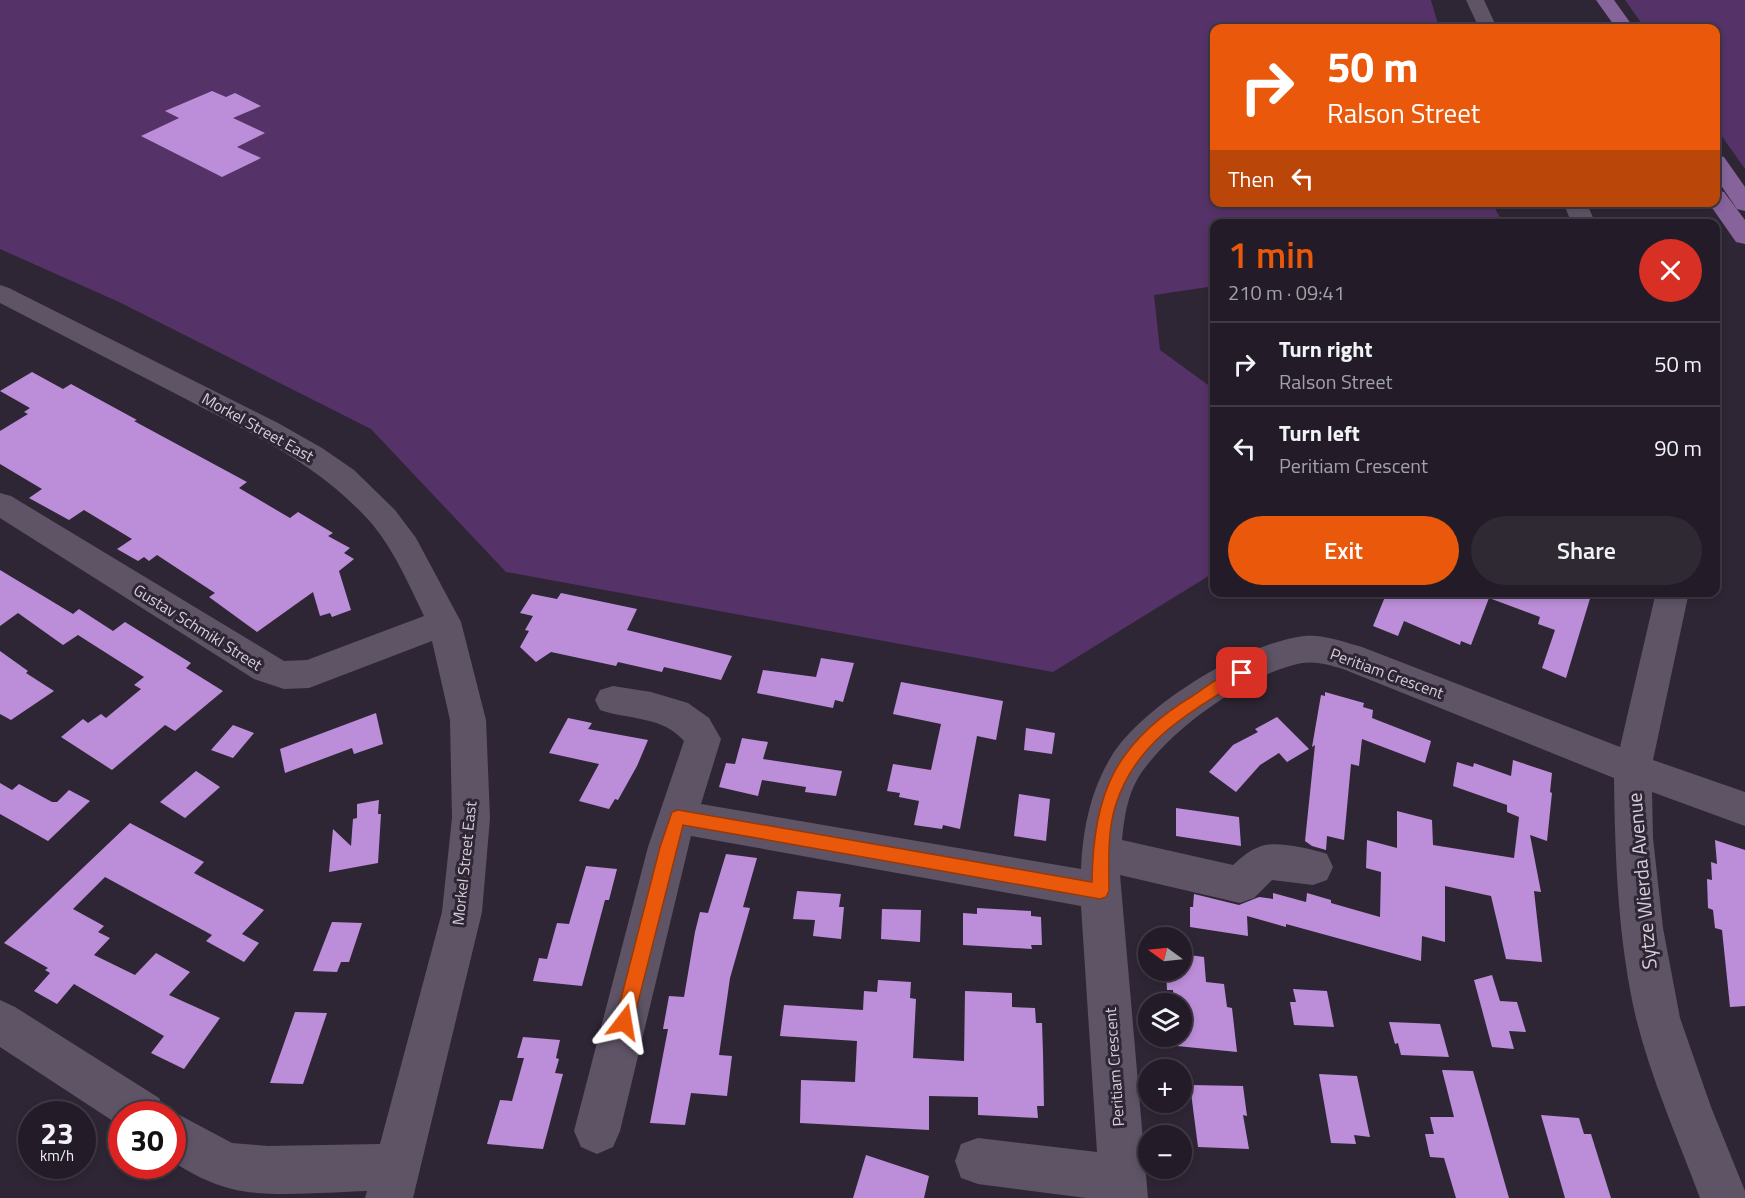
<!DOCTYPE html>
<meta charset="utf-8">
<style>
body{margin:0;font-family:"Titillium Web",sans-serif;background:#2f2934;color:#f1f3f6;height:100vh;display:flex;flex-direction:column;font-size:22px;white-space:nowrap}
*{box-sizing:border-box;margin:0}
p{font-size:20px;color:#a3a1a8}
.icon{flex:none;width:33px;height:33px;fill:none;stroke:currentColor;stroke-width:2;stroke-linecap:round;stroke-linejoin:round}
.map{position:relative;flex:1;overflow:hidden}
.drawer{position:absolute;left:1210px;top:219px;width:510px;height:378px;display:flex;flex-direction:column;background:#231c28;border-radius:12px;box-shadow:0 3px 9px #0003,0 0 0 2px #403a45}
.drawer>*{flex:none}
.banner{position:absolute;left:1210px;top:24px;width:510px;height:183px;border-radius:12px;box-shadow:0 3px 9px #0003,0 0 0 2px #403a45;background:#ea580c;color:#fff;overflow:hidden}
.needle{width:39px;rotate:285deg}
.buttons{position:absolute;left:1138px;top:927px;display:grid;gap:12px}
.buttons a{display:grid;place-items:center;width:54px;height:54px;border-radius:50%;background:#231c28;box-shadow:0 3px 9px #0003,0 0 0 2px #403a45;font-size:30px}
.speed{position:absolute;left:18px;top:1101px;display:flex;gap:12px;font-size:30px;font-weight:700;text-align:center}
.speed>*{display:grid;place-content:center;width:78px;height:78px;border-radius:50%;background:#231c28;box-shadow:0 3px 9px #0003,0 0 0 2px #403a45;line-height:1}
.speed small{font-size:15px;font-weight:400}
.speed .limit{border:9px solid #d22;background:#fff;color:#111}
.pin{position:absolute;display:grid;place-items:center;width:51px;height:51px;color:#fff;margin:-26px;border-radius:12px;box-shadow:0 3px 9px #0006}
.me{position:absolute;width:66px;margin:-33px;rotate:14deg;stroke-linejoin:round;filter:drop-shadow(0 0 4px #0008)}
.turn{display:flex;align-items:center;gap:21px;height:126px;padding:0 18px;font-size:27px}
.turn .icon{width:78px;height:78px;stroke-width:2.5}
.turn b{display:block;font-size:42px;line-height:51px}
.then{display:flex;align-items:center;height:57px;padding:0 18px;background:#0003;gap:12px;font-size:22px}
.round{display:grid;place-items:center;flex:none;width:63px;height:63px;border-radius:32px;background:#2f2934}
.head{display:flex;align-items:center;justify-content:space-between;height:102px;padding:0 18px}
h1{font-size:36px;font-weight:600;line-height:45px;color:#ea580c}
.button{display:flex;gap:12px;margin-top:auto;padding:12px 18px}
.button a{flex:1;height:69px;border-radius:36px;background:#ea580c;color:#fff;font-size:24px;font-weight:600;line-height:69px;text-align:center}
.button a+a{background:#2f2934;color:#f1f3f6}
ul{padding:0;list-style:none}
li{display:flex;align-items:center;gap:18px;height:84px;padding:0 18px;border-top:2px solid #403a45}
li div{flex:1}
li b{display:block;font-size:22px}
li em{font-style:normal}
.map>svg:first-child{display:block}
.green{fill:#553268}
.building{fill:#bc8ed9}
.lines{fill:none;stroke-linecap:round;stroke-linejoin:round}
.minor{fill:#5f5466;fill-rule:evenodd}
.major{fill:#86639a;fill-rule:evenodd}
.route{fill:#ea580c;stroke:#983908;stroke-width:1.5}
.labels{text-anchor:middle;stroke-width:6;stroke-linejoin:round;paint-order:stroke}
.street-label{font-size:16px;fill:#d5cfd9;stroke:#2f2635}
.near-street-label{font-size:20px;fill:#d5cfd9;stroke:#2f2635}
</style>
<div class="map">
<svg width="1745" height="1198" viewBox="0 0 1745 1198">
<rect width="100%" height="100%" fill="#2f2635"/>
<path class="green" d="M0,0H1431L1439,28H1215V202L1492,203L1503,223L1215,224V286L1154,295L1160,350L1215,390V572L1053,672L506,572L371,429L119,302L0,249Z
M1625,0H1745V169L1716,128V28H1645Z"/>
<path class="building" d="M212,91L226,97L235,93L261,106L233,118L265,133L237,147L261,158L222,177L141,136L179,118L165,111Z
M32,372L63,389L71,384L137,420L134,421L247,482L239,488L290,518L298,512L333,533L328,536L350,548L344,553L354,559L339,571L351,610L332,617L330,613L320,616L313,592L257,632L209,597L215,593L157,555L149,561L144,557L138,561L117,549L132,539L84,510L69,520L29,498L42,489L0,464V431L28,414L24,412L30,408L0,391Z
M0,570L73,614L79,609L113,631L125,622L191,663L186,668L223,691L175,731L165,725L112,770L61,737L83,719L88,723L101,714L106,718L141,689L134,685L144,677L78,635L63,645L18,613L0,626Z
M1387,592H1592L1566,678L1542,668L1555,630L1538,624L1540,617L1489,598L1471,645L1461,641L1460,645L1404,621L1398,636L1373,626Z
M561,593L637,609L627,630L732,656L721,680L664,667L662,672L618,662L616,666L551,652L536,662L520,647L529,631L525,630L533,616L520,613L532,594L557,599Z
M0,651L28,671L26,673L54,691L11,720L0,714Z
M821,658L854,663L843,702L835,700L833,708L757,693L763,670L816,677Z
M901,682L1003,701L996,740L977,736L960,829L943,825L942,829L914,825L919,801L899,797L900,793L887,791L893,764L931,770L941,724L893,714Z
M1325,692L1364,703L1363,707L1373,710L1372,718L1431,741L1425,763L1362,739L1359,766L1351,764L1344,840L1327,836L1326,850L1312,846L1305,841L1315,745L1312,747L1321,695L1325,696Z
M376,713L383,744L354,754L352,748L285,773L280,749Z
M1277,717L1309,749L1287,762L1279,753L1260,765L1236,792L1209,772L1233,745L1258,732L1255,729Z
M568,718L592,723L588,729L648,740L637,766L618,800L615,799L609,809L579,801L599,764L549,753Z
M233,725L254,733L233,758L211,750Z
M1026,728L1055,733L1052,754L1024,750Z
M742,738L768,742L763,759L842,771L836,796L805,792L806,787L762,780L758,796L719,787L726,763L735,764Z
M1513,760L1552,773L1550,792L1552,793L1547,841L1530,835L1541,892L1534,891L1542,962L1506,959L1491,896L1445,886V942L1422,936L1421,961L1286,924V927L1247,916L1248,936L1190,927V907H1193L1194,894L1239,905L1259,897L1273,899V893L1306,902L1307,893L1331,900V903L1380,917L1381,872L1366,868L1367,840L1397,848V811L1432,820L1433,845L1514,858L1519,817L1507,812V805L1453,786L1457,762L1473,767L1474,763L1511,776Z
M196,771L220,787L185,818L160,802Z
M0,783L12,790L19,784L52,802H57L69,790L90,801L48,841L0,814Z
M1019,794L1050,799L1046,841L1014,836Z
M379,800L378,814H381L378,863L329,872L333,829L351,846L353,819L357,818V804Z
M1176,808L1239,817L1241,846L1176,836Z
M130,823L204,862L194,873L264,910L242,934L259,943L244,962L206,941L212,935L105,877L73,909L104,926L98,932L110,938L94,955L135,975L156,953L190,972L169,995L220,1018L184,1069L151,1053L164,1036L74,984L57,1004L34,991L50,973L45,970L48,968L4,943Z
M1715,840L1745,850V1006L1730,1007L1722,930L1715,928L1713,910L1708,908L1707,879L1712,880L1711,862L1717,864Z
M726,854L757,858L743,907L750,908L730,978L719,1055L732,1056L727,1096L691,1093L685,1125L650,1123L668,1029H663L669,996L684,997L695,932L700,912L708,913Z
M586,866L617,869L609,900H605L582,986L533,981L539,958L547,959L557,923L569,924Z
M797,891L841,894L839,907H844L841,939L813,936L815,920L793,919Z
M977,908L1031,911V916L1041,917L1042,945H1031L1032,949L963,945V913L977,914Z
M882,909L921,910L920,942L881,939Z
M332,922L362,923L349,962H341L337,972L313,971Z
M1182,954L1204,957L1206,982L1224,984L1227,1007L1232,1008L1237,1052L1177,1046L1176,1036H1182V1004H1174L1173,990H1167L1166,970H1182Z
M1492,975L1500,1001L1517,1002L1526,1032L1509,1031L1514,1049L1492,1047L1474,980Z
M878,980L911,982L910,998L916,999L913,1058L964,1061L965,991L1012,993V1007L1035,1008L1036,1023H1042L1043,1053L1044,1106H1037L1038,1118L978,1115V1097L929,1096V1130L800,1123L801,1080L855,1082L857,1041L780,1036L784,1005L863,1010L864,991L877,992Z
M1293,989L1327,991L1334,1027L1294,1025L1290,1002H1296Z
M295,1012L327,1013L303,1084L270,1083Z
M1389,1022L1440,1024L1449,1057L1401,1055L1398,1043L1395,1044Z
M523,1037L560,1040L556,1058L559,1059L555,1073L563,1074L543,1149L487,1144L500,1100L512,1101L524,1058H517Z
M1442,1070L1473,1071L1509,1198H1456L1444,1158L1430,1157L1425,1134H1434L1430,1117H1454Z
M1319,1074L1357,1076L1370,1137L1354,1135L1356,1144L1331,1143Z
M1190,1085L1243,1086L1247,1116L1243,1115L1249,1149L1198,1147Z
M1541,1115L1579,1118L1584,1134H1591L1611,1198H1565Z
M866,1155L929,1176L924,1198H853Z"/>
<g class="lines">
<path class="minor" d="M1466,0H1484L1497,28H1479Z
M1563,202H1586L1596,224H1572Z
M0,285L9,288L278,423L322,448L354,470L395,510L416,538L461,622L486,720L490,818L482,912L413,1198H365L367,1191C329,1192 266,1198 232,1189C211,1184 190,1173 172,1161V1114H122V1127L0,1047V1000L15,1007L159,1098L166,1114L172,1111L232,1143L268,1146L380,1144L442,912L452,818L450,720L432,641L309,688L284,689L254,679L0,518V493L11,496L284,661L307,660L424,616C409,585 395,552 373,525C321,465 251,433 182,397C121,366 61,334 0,303Z
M1656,592H1689L1653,760L1745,792V826L1652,792L1653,838L1663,928L1680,1018L1711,1107L1745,1191V1198H1700C1678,1139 1651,1079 1636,1018C1618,940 1615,858 1614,778L1343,669C1330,665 1316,661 1302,663C1248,673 1167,731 1138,778C1127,797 1124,819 1122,840L1233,865C1243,856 1252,848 1265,845C1281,842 1312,849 1327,854L1333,867L1327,880L1313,885L1272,880L1254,898L1240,903L1120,875L1148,1198H1086L978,1184L961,1178L955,1161L961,1144L978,1138L1097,1152L1081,906L691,836L620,1131L613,1147L597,1154L581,1147L574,1131L648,847L684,741C663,716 629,720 600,710L595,700L600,690L613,686L651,692L688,703L709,718L721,739L701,804L1081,869C1083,829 1090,792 1111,757C1143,705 1245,643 1304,636C1324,634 1344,642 1362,647L1620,747Z"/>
<path class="major" d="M1596,0H1614L1634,28H1616Z
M1716,155L1724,157L1745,187V211L1737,209L1716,178Z
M1716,190L1724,192L1745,220V244L1736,242L1708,202H1716Z"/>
</g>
<path class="route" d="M1242,667L1247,669L1249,673L1247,677C1192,711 1137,739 1116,804C1107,831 1109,863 1109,891L1106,897L1100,899L683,825L633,1022L630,1028L624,1031L618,1028L615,1022L660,847L672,812L678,810L1092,882C1093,792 1116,742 1194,695C1209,685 1225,672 1242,667Z"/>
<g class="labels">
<g class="street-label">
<text transform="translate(258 427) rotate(29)" y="6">Morkel Street East</text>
<text transform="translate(198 627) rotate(32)" y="6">Gustav Schmikl Street</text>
<text transform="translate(1387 673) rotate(20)" y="6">Peritiam Crescent</text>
<text transform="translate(464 863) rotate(-84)" y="6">Morkel Street East</text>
<text transform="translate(1114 1067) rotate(-94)" y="6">Peritiam Crescent</text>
</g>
<g class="near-street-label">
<text transform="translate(1642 881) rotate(-95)" y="7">Sytze Wierda Avenue</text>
</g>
</g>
</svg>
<div class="buttons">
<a><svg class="needle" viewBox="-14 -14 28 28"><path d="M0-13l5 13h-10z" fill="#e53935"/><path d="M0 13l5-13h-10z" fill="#a3a1a8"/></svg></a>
<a><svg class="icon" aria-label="layers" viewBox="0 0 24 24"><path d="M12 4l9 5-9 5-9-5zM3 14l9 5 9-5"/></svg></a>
<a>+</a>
<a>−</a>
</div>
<div class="speed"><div>23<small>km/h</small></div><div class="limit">30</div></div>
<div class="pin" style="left:1242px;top:673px;background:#d93025"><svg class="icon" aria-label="arrive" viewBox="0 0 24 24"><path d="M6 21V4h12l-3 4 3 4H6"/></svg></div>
<svg class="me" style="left:624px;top:1022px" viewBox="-20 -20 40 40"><path d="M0-17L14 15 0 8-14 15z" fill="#ea580c" stroke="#fff" stroke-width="4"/></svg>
<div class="banner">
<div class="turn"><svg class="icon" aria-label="right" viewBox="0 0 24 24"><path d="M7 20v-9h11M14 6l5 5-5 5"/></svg><div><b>50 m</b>Ralson Street</div></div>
<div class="then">Then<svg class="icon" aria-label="left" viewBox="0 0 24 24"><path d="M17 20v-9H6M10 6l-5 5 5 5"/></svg></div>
</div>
<section class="drawer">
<div class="head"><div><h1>1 min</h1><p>210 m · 09:41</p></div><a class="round" style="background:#d93025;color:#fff"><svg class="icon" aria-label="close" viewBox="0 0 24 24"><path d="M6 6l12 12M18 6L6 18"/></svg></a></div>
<ul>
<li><svg class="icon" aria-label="right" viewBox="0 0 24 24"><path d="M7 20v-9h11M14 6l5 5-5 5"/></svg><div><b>Turn right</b><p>Ralson Street</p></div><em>50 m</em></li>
<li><svg class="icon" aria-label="left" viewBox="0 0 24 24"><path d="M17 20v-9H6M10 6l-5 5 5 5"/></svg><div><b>Turn left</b><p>Peritiam Crescent</p></div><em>90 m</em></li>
</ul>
<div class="button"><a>Exit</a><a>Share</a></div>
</section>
</div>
